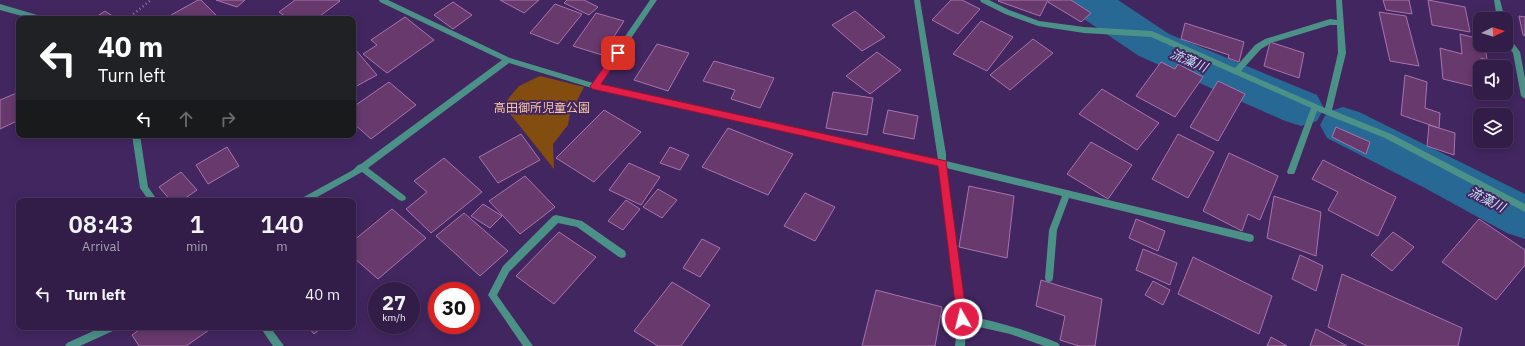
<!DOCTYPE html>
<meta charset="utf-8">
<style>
body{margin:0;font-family:"IBM Plex Sans","Noto Sans JP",sans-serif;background:#3d2952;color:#f1f3f6;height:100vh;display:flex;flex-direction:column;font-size:15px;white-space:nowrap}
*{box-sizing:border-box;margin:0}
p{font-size:13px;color:#a8a1b4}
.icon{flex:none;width:22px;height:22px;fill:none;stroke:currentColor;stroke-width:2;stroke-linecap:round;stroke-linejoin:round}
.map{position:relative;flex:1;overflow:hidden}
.details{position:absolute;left:16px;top:198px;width:340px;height:132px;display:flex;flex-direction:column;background:#321c48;border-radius:8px;box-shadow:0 2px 10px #0003,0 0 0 1px #4d3a60}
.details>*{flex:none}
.top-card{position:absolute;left:16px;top:16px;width:340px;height:122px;border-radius:8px;box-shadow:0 2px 10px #0003,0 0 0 1px #4d3a60;background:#202124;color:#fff;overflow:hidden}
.needle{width:26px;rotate:85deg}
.tools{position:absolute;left:1473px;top:12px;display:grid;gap:8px}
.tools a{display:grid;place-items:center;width:40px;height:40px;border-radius:8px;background:#321c48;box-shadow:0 2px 10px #0003,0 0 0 1px #4d3a60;font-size:20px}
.speed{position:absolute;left:368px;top:282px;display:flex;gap:8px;font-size:20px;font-weight:700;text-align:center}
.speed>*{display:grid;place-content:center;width:52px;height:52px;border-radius:50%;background:#321c48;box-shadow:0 2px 10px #0003,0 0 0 1px #4d3a60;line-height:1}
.speed small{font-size:10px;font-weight:400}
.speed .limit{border:6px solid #d22;background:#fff;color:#111}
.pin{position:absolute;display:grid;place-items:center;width:34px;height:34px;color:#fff;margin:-17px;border-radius:8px;box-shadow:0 2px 6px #0006}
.me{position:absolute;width:44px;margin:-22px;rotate:352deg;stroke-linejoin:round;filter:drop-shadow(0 0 3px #0008)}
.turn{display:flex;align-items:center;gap:14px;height:84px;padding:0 16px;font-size:18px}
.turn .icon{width:52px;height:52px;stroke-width:2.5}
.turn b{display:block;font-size:28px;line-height:34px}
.lanes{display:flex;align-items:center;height:38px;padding:0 16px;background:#0003;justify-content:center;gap:20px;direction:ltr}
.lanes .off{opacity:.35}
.eta{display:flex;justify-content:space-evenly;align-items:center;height:68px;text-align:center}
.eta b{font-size:24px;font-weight:600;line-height:28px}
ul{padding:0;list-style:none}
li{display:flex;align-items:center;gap:12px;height:56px;padding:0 16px}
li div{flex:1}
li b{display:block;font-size:15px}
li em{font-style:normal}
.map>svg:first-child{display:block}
.green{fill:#834d0f}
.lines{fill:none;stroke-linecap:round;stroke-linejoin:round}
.river{fill:#276895;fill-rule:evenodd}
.building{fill:#68396d;stroke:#a774ad}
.path{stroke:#8f7ba5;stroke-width:2.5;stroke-dasharray:1 3;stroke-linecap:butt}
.street{fill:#4b9187;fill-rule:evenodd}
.route{fill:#e11d48;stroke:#92132f}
.labels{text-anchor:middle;stroke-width:4;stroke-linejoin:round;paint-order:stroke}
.park-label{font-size:12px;fill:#f9caa0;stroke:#422660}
.water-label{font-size:13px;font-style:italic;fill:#c9e2f6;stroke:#422660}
</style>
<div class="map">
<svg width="1525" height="346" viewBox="0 0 1525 346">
<rect width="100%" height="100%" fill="#422660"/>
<path class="green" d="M540,76L584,87L570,114L568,125L553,144L554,169L503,105L519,86Z"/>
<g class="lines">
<path class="river" d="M1063,0H1118L1169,34L1317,95L1324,108L1317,121L1301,126L1285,121L1139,56L1090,23L1069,10Z
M1343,107L1359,112L1525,194V239L1507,233L1423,187L1327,138L1320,125L1327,112Z"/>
</g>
<path class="building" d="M198,0H201L220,19H175L171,15Z
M216,0H245L237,7Z
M295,0H338L340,1L316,19H289L279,12Z
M500,0H539L524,13Z
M567,0H584L598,7L589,15L564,3Z
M951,0H962L980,9L958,34L932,20Z
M999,0H1048L1040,16L998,1Z
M1050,0H1071L1091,13L1081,22L1048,2Z
M1383,0H1409L1412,14L1386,10Z
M1428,0L1465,7L1470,32L1432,25Z
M453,2L472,15L453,29L434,15Z
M555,4L582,14L558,44L530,33Z
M105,11L117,19H93Z
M855,11L885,37L862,51L832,25Z
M1379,12L1406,16L1419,66L1390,61Z
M596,13L624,21L602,55L573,46Z
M1519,16L1525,17V36L1523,35Z
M405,17L434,40L387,73L363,54L377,45L371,40Z
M981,21L1013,37L987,71L953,54Z
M1185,23L1244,42L1239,62L1228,58L1229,55L1181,39Z
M1460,34L1480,39V45H1485L1487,60L1481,58L1483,67H1480V88L1443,79L1440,48L1462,54Z
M1033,39L1053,53L1010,90L990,75Z
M1270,42L1304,53L1299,78L1264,66Z
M657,44L689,53L668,91L634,80Z
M355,49L377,75L353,88V50Z
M877,52L901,70L870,94L846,76Z
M714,61L774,78L760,108L731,99L735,90L703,81Z
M1161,62L1175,69L1178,64L1203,77L1175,117L1136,96Z
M1405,75L1427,82L1425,108L1440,113L1439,128L1401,115Z
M1218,81L1245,94L1218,141L1190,127Z
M389,82L416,105L371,139L353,123V107Z
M1102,89L1159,123L1137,150L1079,114Z
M19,92V120L0,129V100Z
M833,92L873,98L867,135L826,128Z
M604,110L641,132L594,182L556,158Z
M888,110L918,116L914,139L883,133Z
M1429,125L1455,133L1454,155L1427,146Z
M1336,127L1370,142L1366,154L1332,137Z
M728,128L793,154L768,195L702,167Z
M521,134L540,160L498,183L479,157Z
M1178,134L1214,152L1188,198L1152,179Z
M1091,142L1132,165L1108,199L1067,174Z
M227,147L239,166L208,184L196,165Z
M670,147L689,155L680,170L660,163Z
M1229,153L1278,176L1260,220L1248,214L1242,231L1203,211Z
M444,158L482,192L431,233L406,209L427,192L414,181Z
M1323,160L1396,197L1378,236L1328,210L1338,192L1312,179Z
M629,163L660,177L641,205L609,190Z
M181,172L197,190L181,201H171L159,187Z
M525,176L555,207L520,234L489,201Z
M969,186L1014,196L1007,258L959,247Z
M658,189L677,200L662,218L643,207Z
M805,193L835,207L815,241L784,226Z
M1274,196L1321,212L1316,256L1267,238Z
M626,200L640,209L623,230L608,221Z
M483,204L502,216L490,228L471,216Z
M392,209L426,238L378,279L353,257V241Z
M464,213L508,251L480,276L436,236Z
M1136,219L1165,231L1158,251L1129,238Z
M1479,219L1525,250V265L1496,300L1442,262Z
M559,232L596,257L554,304L516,276Z
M1393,232L1414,247L1392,271L1371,255Z
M702,239L720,248L700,277L683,268Z
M1143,249L1177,263L1170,285L1136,270Z
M1300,255L1323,266L1316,291L1292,279Z
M1193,257L1272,296L1259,334L1178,294Z
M1342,274L1462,328L1458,346H1367L1328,327Z
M1041,280L1102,299L1095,346H1079L1060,340L1065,316L1036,306Z
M1153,281L1170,290L1163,305L1145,295Z
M672,282L710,305L681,346H658L634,331Z
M876,290L942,307L935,346H862Z
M143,327H211L212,328L186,346H139L132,335Z
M308,327H323L314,334Z
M1316,329L1347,346H1310Z
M1271,337L1287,346H1267Z"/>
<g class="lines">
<path class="path" d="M127,19L151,0"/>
<path class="street" d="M379,0H388L510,58L593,83L650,0H657L600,84L938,160L914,0H920L946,154V161L1250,234L1253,235L1254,238L1253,241L1250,242L1069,198L1057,230L1053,278L1052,281L1049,282L1046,281L1045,278L1049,230L1062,196L946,168L966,316C998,321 1028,331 1058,343L1060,346H1044L1010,334L966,324L965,346H955L958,319L938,166L595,89L509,63L368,168L405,196L406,198L405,200L402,201L399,200L362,172L310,201H299L300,199L353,170L358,165L361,164L502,60L380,2Z
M980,0H989L1009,10L1039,21L1084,27L1152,31L1235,68L1255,45L1265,39L1330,19L1337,20L1336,0H1342L1346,53L1332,110L1391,134L1525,204V212L1385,138L1317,111L1295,172L1294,174H1288L1287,172L1311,108L1151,37L1084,33L1038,26L1005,14L981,2ZM1330,25H1337L1338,53L1325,108L1241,71L1261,49L1271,43Z
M1494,0H1500L1505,19H1497Z
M0,4L44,17L46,19H33L0,10Z
M1506,36L1509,37L1520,52L1525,78V99L1521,96L1513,53L1506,44Z
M132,135H140L148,187L158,201H149L140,188Z
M556,215L582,221L625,251L626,254L625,257L622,258L619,257L577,227L558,223L509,272L497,295L533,346H523L488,295L503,266L553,216Z
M102,327H116L115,330L80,346H65L67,343Z
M260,327H270L284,346H273Z"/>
</g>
<path class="route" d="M618,50L622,53L601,84L946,161L967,319L966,322L962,324L959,322L957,319L938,166L592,89L590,86L592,84L615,51Z"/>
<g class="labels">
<g class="park-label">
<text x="542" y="112">高田御所児童公園</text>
</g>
<g class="water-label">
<text transform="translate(1189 60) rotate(23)" y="5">流藻川</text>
<text transform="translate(1487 199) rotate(27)" y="5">流藻川</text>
</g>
</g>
</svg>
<div class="tools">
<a><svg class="needle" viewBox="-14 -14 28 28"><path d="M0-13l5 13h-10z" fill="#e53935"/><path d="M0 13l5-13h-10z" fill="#a8a1b4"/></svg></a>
<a><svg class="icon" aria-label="sound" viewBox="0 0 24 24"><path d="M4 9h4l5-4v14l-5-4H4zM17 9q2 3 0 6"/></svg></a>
<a><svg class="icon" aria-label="layers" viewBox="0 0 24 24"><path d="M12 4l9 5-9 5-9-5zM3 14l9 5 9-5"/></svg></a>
</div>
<div class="speed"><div>27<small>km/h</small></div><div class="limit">30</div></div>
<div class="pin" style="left:618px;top:53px;background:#d93025"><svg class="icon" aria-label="arrive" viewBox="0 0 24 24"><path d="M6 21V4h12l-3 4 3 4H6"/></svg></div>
<svg class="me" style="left:962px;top:319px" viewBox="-20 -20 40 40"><circle r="17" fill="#e11d48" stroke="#fff" stroke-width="3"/><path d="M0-11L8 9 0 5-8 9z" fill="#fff"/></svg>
<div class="top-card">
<div class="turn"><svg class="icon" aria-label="left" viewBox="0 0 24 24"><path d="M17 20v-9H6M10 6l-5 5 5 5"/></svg><div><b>40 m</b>Turn left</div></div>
<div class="lanes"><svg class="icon" aria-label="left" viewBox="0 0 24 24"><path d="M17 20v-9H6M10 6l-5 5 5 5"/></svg><svg class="icon off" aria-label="ahead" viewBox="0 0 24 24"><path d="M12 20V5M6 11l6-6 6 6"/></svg><svg class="icon off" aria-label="right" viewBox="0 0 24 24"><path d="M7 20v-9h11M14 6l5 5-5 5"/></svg></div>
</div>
<section class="details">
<div class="eta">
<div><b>08:43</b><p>Arrival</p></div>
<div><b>1</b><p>min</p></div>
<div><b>140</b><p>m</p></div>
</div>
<ul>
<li><svg class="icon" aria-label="left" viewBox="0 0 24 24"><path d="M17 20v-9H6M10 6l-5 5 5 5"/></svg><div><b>Turn left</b></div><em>40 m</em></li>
</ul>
</section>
</div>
